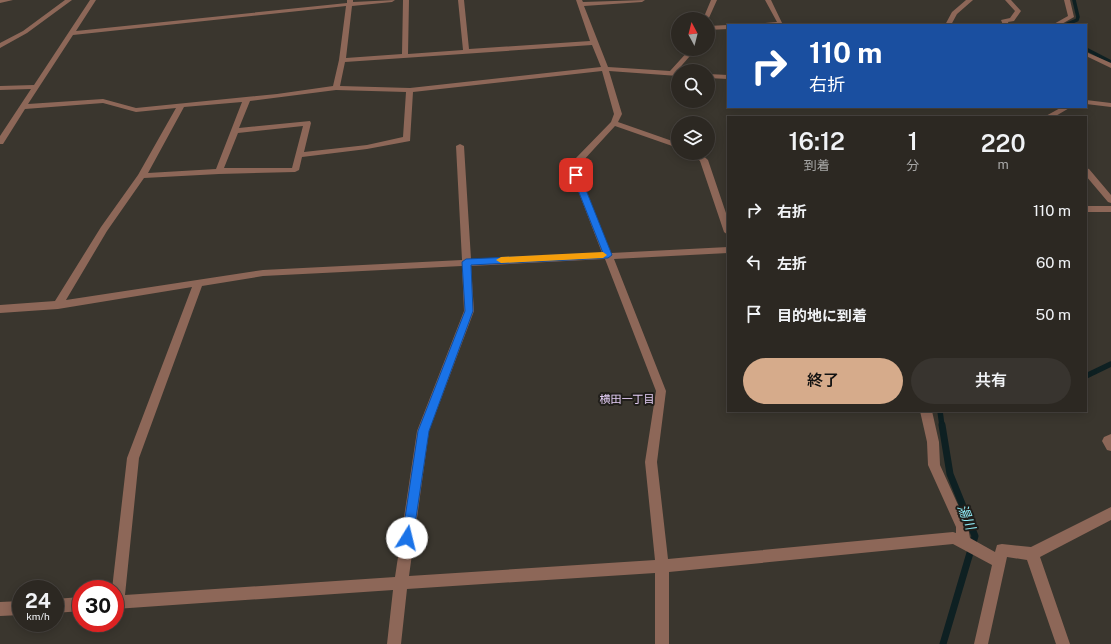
<!DOCTYPE html>
<html lang="ja">
<meta charset="utf-8">
<style>
body{margin:0;font-family:"Public Sans","Noto Sans JP",sans-serif;background:#38342f;color:#f1f3f6;height:100vh;display:flex;flex-direction:column;font-size:15px;white-space:nowrap}
*{box-sizing:border-box;margin:0}
p{font-size:13px;color:#a6a6a5}
.icon{flex:none;width:22px;height:22px;fill:none;stroke:currentColor;stroke-width:2;stroke-linecap:round;stroke-linejoin:round}
.map{position:relative;flex:1;overflow:hidden}
.drawer{position:absolute;left:727px;top:116px;width:360px;height:296px;display:flex;flex-direction:column;background:#2c2822;border-radius:0px;box-shadow:0 2px 10px #0003,0 0 0 1px #484440}
.drawer>*{flex:none}
.top-card{position:absolute;left:727px;top:24px;width:360px;height:84px;border-radius:0px;box-shadow:0 2px 10px #0003,0 0 0 1px #484440;background:#1a4fa0;color:#fff;overflow:hidden}
.needle{width:26px;rotate:353deg}
.controls{position:absolute;left:671px;top:12px;display:grid;gap:8px}
.controls a{display:grid;place-items:center;width:44px;height:44px;border-radius:50%;background:#2c2822;box-shadow:0 2px 10px #0003,0 0 0 1px #484440;font-size:20px}
.speed{position:absolute;left:12px;top:580px;display:flex;gap:8px;font-size:20px;font-weight:700;text-align:center}
.speed>*{display:grid;place-content:center;width:52px;height:52px;border-radius:50%;background:#2c2822;box-shadow:0 2px 10px #0003,0 0 0 1px #484440;line-height:1}
.speed small{font-size:10px;font-weight:400}
.speed .limit{border:6px solid #d22;background:#fff;color:#111}
.pin{position:absolute;display:grid;place-items:center;width:34px;height:34px;color:#fff;margin:-17px;border-radius:8px;box-shadow:0 2px 6px #0006}
.me{position:absolute;width:44px;margin:-22px;rotate:9deg;stroke-linejoin:round;filter:drop-shadow(0 0 3px #0008)}
.turn{display:flex;align-items:center;gap:14px;height:84px;padding:0 16px;font-size:18px}
.turn .icon{width:52px;height:52px;stroke-width:2.5}
.turn b{display:block;font-size:28px;line-height:34px}
.eta{display:flex;justify-content:space-evenly;align-items:center;height:68px;text-align:center}
.eta b{font-size:24px;font-weight:600;line-height:28px}
.cta{display:flex;gap:8px;margin-top:auto;padding:8px 16px}
.cta a{flex:1;height:46px;border-radius:24px;background:#d6ab8b;color:#111;font-size:16px;font-weight:600;line-height:46px;text-align:center}
.cta a+a{background:#38342f;color:#f1f3f6}
ul{padding:0;list-style:none}
li{display:flex;align-items:center;gap:12px;height:52px;padding:0 16px}
li div{flex:1}
li b{display:block;font-size:15px}
li em{font-style:normal}
.map>svg:first-child{display:block}
.lines{fill:none;stroke-linecap:round;stroke-linejoin:round}
.stream-far2{stroke:#0e2022;stroke-width:3.5}
.stream-far1{stroke:#0e2022;stroke-width:5.5}
.stream{stroke:#0e2022;stroke-width:7}
.minor{fill:#8d6758;fill-rule:evenodd}
.route{fill:#1a73e8;stroke:#114b97}
.slow{fill:#f59e0b}
.labels{text-anchor:middle;stroke-width:4;stroke-linejoin:round;paint-order:stroke}
.neighbourhood-label{font-size:11px;fill:#e3cdf5;stroke:#201e1a}
.near-water-label{font-size:13px;font-style:italic;fill:#90edf8;stroke:#201e1a}
</style>
<div class="map">
<svg width="1111" height="644" viewBox="0 0 1111 644">
<rect width="100%" height="100%" fill="#3a362e"/>
<g class="lines">
<path class="stream-far2" d="M1065,25L1077,20L1078,17L1074,0
M1086,49L1111,62"/>
<path class="stream-far1" d="M1086,376L1111,364
M940,411L942,426"/>
<path class="stream" d="M942,425L950,474L975,536L943,644"/>
<path class="minor" d="M0,0H13L0,3Z
M65,0H72L27,33L0,48V43L23,31Z
M90,0H96L76,31L347,3V0H353V2L395,0L392,2L352,6L346,58L402,54L403,0H409L408,54L463,50L458,0H464L469,49L590,41L576,0H582L583,2L645,0L642,2L584,6L608,67L670,71L690,49H696L676,72H678V76L609,71L622,114L618,122L678,143V148L615,126L582,162L580,175L611,253L728,247V253L614,259L666,391L657,462L668,559L953,532L956,533V527L928,465L927,442L920,411H932L939,442L940,465L968,527L970,538L995,552L997,545L1002,544L1031,547L1111,507V520L1040,557L1070,644H1056L1027,560L1007,557L988,644H974L992,565L953,544L669,572V644H655V573L407,589L401,644H387L393,590L115,609V589H112L127,458L192,287L58,309L0,313V305L55,301L101,227L138,175L176,108L136,112L103,103L25,109L3,144H0V136L31,89L0,90V86L34,85ZM346,6L339,60L333,86L277,94L136,108L103,99L28,104L73,35ZM592,45L601,67L410,88L340,86L345,62ZM602,71L614,114L611,122L575,159L572,175L602,253L471,259L464,146L460,144L456,146L462,260L263,270L66,300L107,231L144,178L219,174L295,172L299,170L302,157L367,149L410,141L413,92ZM336,90L406,92L403,137L367,145L304,152L311,123L310,121L239,128L250,101ZM242,102L216,169L148,173L184,107ZM303,126L292,168H224L238,133ZM605,259L656,391L645,462L655,560L409,576L429,431L474,311L471,266ZM462,266L464,311L417,431L395,577L125,595L139,458L202,286L263,276Z
M711,0H717L708,20L703,19Z
M765,0H771L783,25H762L765,23L777,22Z
M966,0H973L957,14L951,25H945L952,12Z
M1005,0H1011L1021,11L1014,21L1008,22L1009,25H1003L1001,20L1010,18L1015,11Z
M1064,0H1070L1074,17L1060,25H1052L1068,16Z
M728,25V29L708,30V26Z
M1086,52L1111,63V68L1086,56Z
M708,74L728,75V79L708,78Z
M1086,100L1111,103V107L1086,104Z
M1062,107H1071L1054,117H1044Z
M691,153H700L708,160L728,219V235L724,232L700,161Z
M1086,168L1089,169L1111,195V203L1108,202L1086,176Z
M1086,206H1111V212H1086Z
M1111,434V451L1107,450L1102,441L1104,437Z
M81,597V611L55,613V599Z
M21,601V615L0,616V602Z"/>
</g>
<path class="route" d="M573,173L580,175L612,255L608,258L471,265L473,311L429,431L413,538L412,543L407,544L403,543L402,538L418,431L465,311L462,262L466,259L603,253L572,175Z"/>
<path class="slow" d="M603,252L607,255L603,258L501,263L496,260L501,257Z"/>
<g class="labels">
<g class="neighbourhood-label">
<text x="627" y="403">横田一丁目</text>
</g>
<g class="near-water-label">
<text transform="translate(967 517) rotate(68)" y="5">湯川</text>
</g>
</g>
</svg>
<div class="controls">
<a><svg class="needle" viewBox="-14 -14 28 28"><path d="M0-13l5 13h-10z" fill="#e53935"/><path d="M0 13l5-13h-10z" fill="#a6a6a5"/></svg></a>
<a><svg class="icon" aria-label="search" viewBox="0 0 24 24"><circle cx="10" cy="10" r="6"/><path d="M15 15l6 6"/></svg></a>
<a><svg class="icon" aria-label="layers" viewBox="0 0 24 24"><path d="M12 4l9 5-9 5-9-5zM3 14l9 5 9-5"/></svg></a>
</div>
<div class="speed"><div>24<small>km/h</small></div><div class="limit">30</div></div>
<div class="pin" style="left:576px;top:175px;background:#d93025"><svg class="icon" aria-label="arrive" viewBox="0 0 24 24"><path d="M6 21V4h12l-3 4 3 4H6"/></svg></div>
<svg class="me" style="left:407px;top:538px" viewBox="-20 -20 40 40"><circle r="19" fill="#fff"/><path d="M0-13L10 11 0 6-10 11z" fill="#1a73e8"/></svg>
<div class="top-card">
<div class="turn"><svg class="icon" aria-label="right" viewBox="0 0 24 24"><path d="M7 20v-9h11M14 6l5 5-5 5"/></svg><div><b>110 m</b>右折</div></div>
</div>
<section class="drawer">
<div class="eta">
<div><b>16:12</b><p>到着</p></div>
<div><b>1</b><p>分</p></div>
<div><b>220</b><p>m</p></div>
</div>
<ul>
<li><svg class="icon" aria-label="right" viewBox="0 0 24 24"><path d="M7 20v-9h11M14 6l5 5-5 5"/></svg><div><b>右折</b></div><em>110 m</em></li>
<li><svg class="icon" aria-label="left" viewBox="0 0 24 24"><path d="M17 20v-9H6M10 6l-5 5 5 5"/></svg><div><b>左折</b></div><em>60 m</em></li>
<li><svg class="icon" aria-label="arrive" viewBox="0 0 24 24"><path d="M6 21V4h12l-3 4 3 4H6"/></svg><div><b>目的地に到着</b></div><em>50 m</em></li>
</ul>
<div class="cta"><a>終了</a><a>共有</a></div>
</section>
</div>
